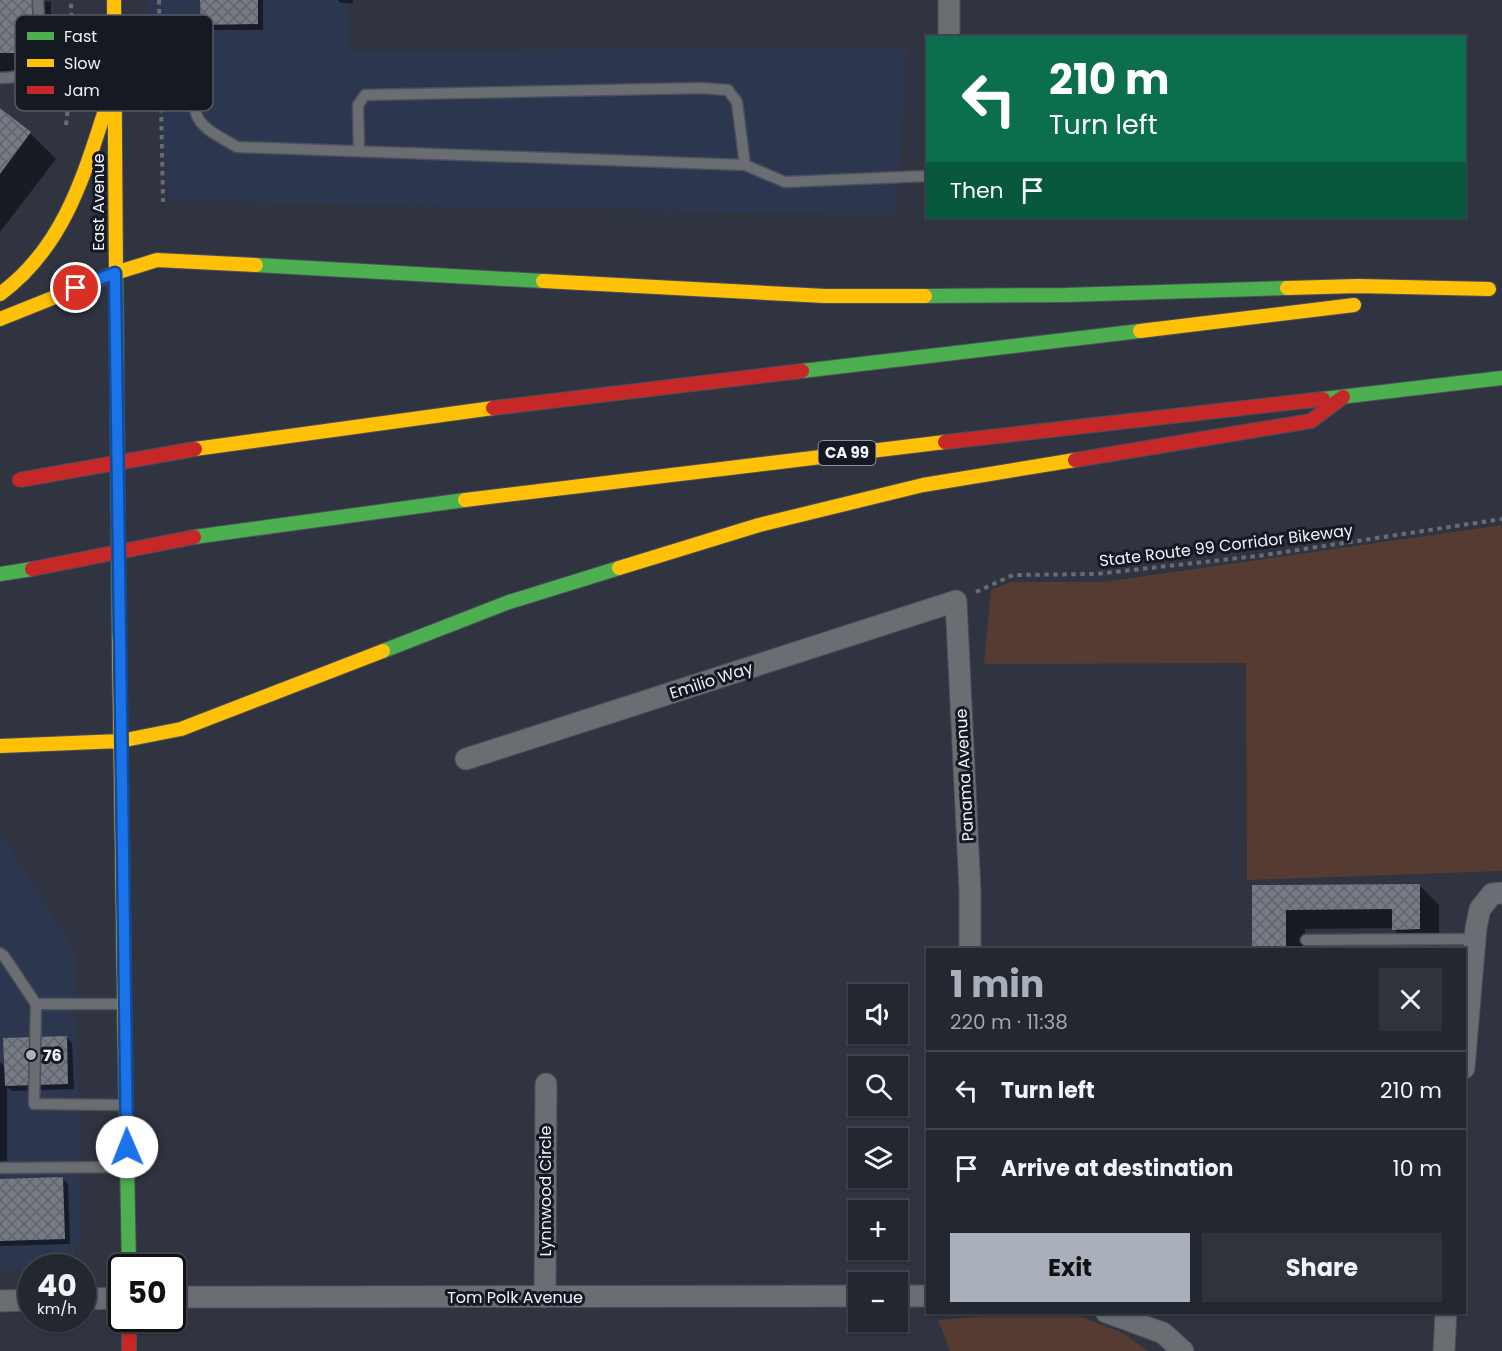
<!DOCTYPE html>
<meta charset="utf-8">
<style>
body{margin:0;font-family:Poppins,sans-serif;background:#2f333c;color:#f1f3f6;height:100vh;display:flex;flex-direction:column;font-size:22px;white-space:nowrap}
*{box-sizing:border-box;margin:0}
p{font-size:20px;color:#a3a5ab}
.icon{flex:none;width:33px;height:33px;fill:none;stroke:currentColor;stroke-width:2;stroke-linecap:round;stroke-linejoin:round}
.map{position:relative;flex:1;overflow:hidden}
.details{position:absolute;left:926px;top:948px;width:540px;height:366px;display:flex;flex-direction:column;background:#232730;border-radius:0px;box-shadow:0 2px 4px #0004,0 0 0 2px #40444c}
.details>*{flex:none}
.top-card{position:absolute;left:926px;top:36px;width:540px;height:183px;border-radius:0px;box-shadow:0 2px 4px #0004,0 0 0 2px #40444c;background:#0b6e4f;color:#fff;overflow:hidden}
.controls{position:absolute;left:848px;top:984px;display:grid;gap:12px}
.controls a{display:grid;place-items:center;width:60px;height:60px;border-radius:0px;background:#232730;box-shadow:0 2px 4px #0004,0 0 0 2px #40444c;font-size:30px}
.speed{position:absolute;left:18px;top:1254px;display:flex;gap:12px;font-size:30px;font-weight:700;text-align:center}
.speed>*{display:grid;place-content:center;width:78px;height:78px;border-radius:50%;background:#232730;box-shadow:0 2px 4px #0004,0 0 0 2px #40444c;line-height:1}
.speed small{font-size:15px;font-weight:400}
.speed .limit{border:3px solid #111;border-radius:9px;background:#fff;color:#111}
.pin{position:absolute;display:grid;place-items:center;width:51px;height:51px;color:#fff;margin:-26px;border:3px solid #fff;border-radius:50%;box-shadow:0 2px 6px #0007}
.me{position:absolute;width:66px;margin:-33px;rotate:359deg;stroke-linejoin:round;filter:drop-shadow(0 0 4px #0008)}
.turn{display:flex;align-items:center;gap:21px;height:126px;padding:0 24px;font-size:27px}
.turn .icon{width:78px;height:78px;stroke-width:2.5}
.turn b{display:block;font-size:42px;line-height:51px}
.then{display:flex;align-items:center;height:57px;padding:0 24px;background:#0003;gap:12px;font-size:22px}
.round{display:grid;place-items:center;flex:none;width:63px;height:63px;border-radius:0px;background:#2f333c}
.headline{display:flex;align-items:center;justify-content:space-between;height:102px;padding:0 24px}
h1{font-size:36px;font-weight:700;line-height:45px;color:#aab0bb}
.action{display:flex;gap:12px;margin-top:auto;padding:12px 24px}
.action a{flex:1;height:69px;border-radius:0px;background:#aab0bb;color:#111;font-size:24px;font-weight:700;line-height:69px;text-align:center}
.action a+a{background:#2f333c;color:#f1f3f6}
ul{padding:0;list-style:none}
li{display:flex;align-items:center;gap:18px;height:78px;padding:0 24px;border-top:2px solid #40444c}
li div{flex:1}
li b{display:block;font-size:22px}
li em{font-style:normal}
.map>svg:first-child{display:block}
.built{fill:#2d364f}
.grass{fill:#563b32}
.shadow{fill:#0007}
.building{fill:url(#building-cross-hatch)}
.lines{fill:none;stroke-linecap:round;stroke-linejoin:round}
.lane-casing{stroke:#4b4f59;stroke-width:13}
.street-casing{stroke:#4b4f59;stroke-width:23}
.fast-casing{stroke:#4b4f59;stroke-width:16}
.slow-casing{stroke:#4b4f59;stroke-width:16}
.jam-casing{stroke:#4b4f59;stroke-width:16}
.path{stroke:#686b72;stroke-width:4;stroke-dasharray:4.5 4.5;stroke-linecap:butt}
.lane{stroke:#6a6d72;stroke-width:10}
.street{stroke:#6a6d72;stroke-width:21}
.fast{stroke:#4caf50;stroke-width:14}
.slow{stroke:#ffc107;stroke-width:14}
.jam{stroke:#c62828;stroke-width:14}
.jam-bridge-casing{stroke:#4b4f59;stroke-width:16;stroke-linecap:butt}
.jam-bridge{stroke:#c62828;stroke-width:14}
.route-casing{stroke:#114b97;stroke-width:15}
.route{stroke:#1a73e8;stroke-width:10}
.poi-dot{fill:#aab0bb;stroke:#151922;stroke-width:2}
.labels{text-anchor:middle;stroke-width:6;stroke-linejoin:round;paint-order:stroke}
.shield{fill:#151922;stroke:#acb1bb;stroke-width:1.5}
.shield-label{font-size:15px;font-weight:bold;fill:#edf2fd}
.street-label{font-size:16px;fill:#edf2fd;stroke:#151922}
.poi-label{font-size:16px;font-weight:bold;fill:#edf2fd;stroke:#151922;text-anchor:start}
.key{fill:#151922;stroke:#565a64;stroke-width:1.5}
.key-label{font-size:16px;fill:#edf2fd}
</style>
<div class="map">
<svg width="1502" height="1351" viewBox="0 0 1502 1351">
<defs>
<pattern id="building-cross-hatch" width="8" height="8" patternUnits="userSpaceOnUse" patternTransform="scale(1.5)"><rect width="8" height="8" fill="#767a84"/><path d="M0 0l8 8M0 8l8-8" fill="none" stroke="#61646b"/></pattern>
</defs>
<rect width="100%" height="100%" fill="#2f3440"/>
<path class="built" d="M146,0H348L349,51L907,48L896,215L170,201L162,137L163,54H147Z
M0,832L75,951L81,1239L68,1264L60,1267L32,1268L31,1271H0Z"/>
<path class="grass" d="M1502,525V871L1247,880L1246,663L984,664L991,590L1011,582H1104Z
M1023,1313H1071L1123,1333L1148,1351H950L938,1320Z"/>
<path class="shadow" d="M0,0L51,2V66H43V71L0,72Z
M202,0H263V30H208L202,24Z
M338,0H353V3H341Z
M0,110L30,133L56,159L0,232Z
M1419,885L1439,905V948H1412L1393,928L1305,929V950H1254V886Z
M66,1037L72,1043L74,1089L12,1091L7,1087V1161H0V1062L6,1068Z
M62,1178L68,1184L70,1244L0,1246V1181Z"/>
<path class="building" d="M0,0H32L33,47H25V53H0Z
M200,0H258V24L201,25Z
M0,108L31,132L0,174Z
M1420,884V929L1392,930V909L1286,910V950H1252V885Z
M67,1036L68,1084L5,1086L3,1038Z
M63,1177L65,1239L0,1241V1179Z"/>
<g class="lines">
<defs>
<path id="lane" d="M0,78C51,79 39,35 38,0
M193,82C191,125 203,127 237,147L745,165
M359,149L358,105L365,95L702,88L728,90L737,102L745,165L785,182L927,176
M1306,940L1475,939
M0,953L4,956L36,1004L34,1104L123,1105
M36,1004H122
M0,1168L124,1167"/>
<path id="street" d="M949,38V0
M466,759L956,601L970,891V950
M1464,1068L1476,928L1480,909L1492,894L1502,893
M897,1296H927
M172,1297L858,1296
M545,1297L546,1084
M82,1299L122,1298
M0,1301L32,1300
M1106,1312L1163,1333L1183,1351
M1444,1351L1446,1312"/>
<path id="fast" d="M256,265L543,281
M116,276L119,640
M925,296L1066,295L1287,288
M802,371L1140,331
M1323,399L1502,378
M194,537L465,500
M0,574L32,569
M383,651L509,602L619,568
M125,1055L129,1268"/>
<path id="slow" d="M114,0L116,276
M543,281L825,296H925
M1287,288L1358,286L1489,289
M0,294C71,242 88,159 115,80
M0,319L115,273L157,260L256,265
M1140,331L1354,305
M195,449L493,408
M465,500L945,442
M619,568L759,525L923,485L1075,460
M119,640L125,1055
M0,746L120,741L181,729L383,651"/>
<path id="jam" d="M493,408L802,371
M945,442L1323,399
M1075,460L1311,421L1343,397
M129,1318V1351"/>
</defs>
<use href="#lane" class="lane-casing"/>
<use href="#street" class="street-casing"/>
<use href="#fast" class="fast-casing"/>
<use href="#slow" class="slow-casing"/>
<use href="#jam" class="jam-casing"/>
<path class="path" d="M159,0L163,202
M66,125L72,72L71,0
M976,592L1013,575L1095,574L1258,556L1502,519"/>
<use href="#lane" class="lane"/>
<use href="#street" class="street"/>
<use href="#fast" class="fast"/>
<use href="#slow" class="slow"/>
<use href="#jam" class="jam"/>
<defs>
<path id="jam-bridge" d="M19,480L195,449
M32,569L194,537"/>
</defs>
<use href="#jam-bridge" class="jam-bridge-casing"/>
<use href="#jam-bridge" class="jam-bridge"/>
</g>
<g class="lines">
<defs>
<path id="route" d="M76,288L115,273L127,1147"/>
</defs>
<use href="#route" class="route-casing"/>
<use href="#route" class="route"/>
</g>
<circle class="poi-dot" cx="31" cy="1055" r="6"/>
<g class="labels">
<rect class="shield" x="818.5" y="441" width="57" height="24" rx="4.5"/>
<g class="shield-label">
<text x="847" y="458">CA 99</text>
</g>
<g class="street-label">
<text transform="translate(98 202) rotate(-90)" y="6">East Avenue</text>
<text transform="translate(1226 545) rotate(-7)" y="6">State Route 99 Corridor Bikeway</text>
<text transform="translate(711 680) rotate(-18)" y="6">Emilio Way</text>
<text transform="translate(964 775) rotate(-93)" y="6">Panama Avenue</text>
<text transform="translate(545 1191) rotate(-90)" y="6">Lynnwood Circle</text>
<text x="515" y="1303">Tom Polk Avenue</text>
</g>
<g class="poi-label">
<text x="43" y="1061">76</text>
</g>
</g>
<rect x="15" y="15" width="198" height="96" rx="9" class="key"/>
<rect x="27" y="32" width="27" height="8" fill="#4caf50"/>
<rect x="27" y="59" width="27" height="8" fill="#ffc107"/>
<rect x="27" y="86" width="27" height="8" fill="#c62828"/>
<g class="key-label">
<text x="64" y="42">Fast</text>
<text x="64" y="69">Slow</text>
<text x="64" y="96">Jam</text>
</g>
</svg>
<div class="controls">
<a><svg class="icon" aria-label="sound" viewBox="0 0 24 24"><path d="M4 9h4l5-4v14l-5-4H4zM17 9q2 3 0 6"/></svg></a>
<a><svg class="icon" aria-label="search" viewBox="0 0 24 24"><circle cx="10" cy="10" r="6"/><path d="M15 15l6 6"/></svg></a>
<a><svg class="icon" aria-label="layers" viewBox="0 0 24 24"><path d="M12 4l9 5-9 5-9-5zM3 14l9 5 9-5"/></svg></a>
<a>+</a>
<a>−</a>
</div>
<div class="speed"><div>40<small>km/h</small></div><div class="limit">50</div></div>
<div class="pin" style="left:76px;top:288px;background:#d93025"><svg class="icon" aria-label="arrive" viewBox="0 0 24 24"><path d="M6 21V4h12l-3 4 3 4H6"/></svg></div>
<svg class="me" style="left:127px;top:1147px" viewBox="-20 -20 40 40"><circle r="19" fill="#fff"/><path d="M0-13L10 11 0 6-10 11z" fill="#1a73e8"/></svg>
<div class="top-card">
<div class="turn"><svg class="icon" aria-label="left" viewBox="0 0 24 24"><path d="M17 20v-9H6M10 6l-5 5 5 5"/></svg><div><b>210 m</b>Turn left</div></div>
<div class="then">Then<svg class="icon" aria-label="arrive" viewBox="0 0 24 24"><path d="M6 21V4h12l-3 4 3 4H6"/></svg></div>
</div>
<section class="details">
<div class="headline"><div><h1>1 min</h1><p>220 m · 11:38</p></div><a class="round"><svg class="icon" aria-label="close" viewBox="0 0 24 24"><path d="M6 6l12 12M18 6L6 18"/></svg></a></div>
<ul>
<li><svg class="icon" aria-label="left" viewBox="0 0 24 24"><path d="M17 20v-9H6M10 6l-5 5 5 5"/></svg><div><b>Turn left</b></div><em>210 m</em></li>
<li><svg class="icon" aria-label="arrive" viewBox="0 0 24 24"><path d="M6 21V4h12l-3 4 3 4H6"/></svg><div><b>Arrive at destination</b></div><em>10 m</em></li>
</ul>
<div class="action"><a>Exit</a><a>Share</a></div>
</section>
</div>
